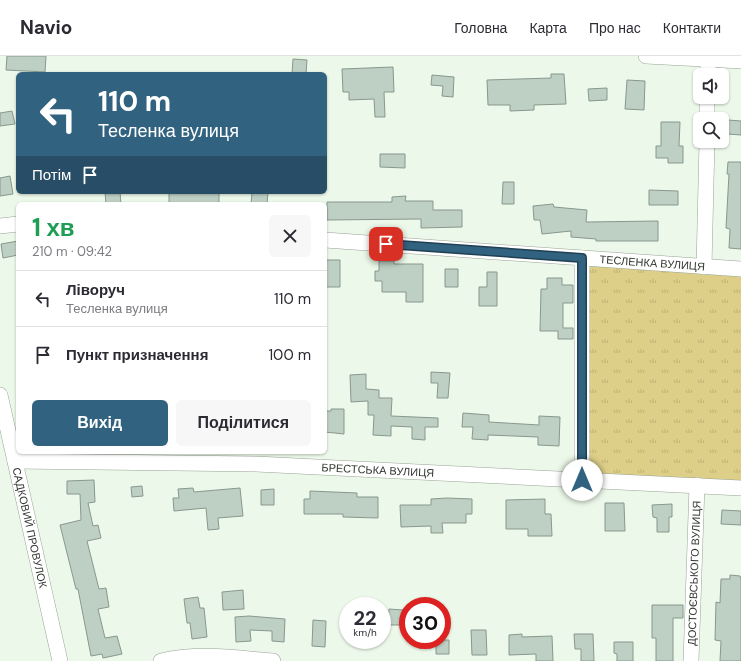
<!DOCTYPE html>
<html lang="uk">
<meta charset="utf-8">
<style>
body{margin:0;font-family:"DM Sans",sans-serif;background:#f7f7f7;color:#2b2b33;height:100vh;display:flex;flex-direction:column;font-size:15px;white-space:nowrap}
*{box-sizing:border-box;margin:0}
p{font-size:13px;color:#7c7c81}
.icon{flex:none;width:22px;height:22px;fill:none;stroke:currentColor;stroke-width:2;stroke-linecap:round;stroke-linejoin:round}
.map{position:relative;flex:1;overflow:hidden}
.side{position:absolute;left:16px;top:146px;width:311px;height:252px;display:flex;flex-direction:column;background:#fff;border-radius:6px;box-shadow:0 1px 3px #0004}
.side>*{flex:none}
.guide{position:absolute;left:16px;top:16px;width:311px;height:122px;border-radius:6px;box-shadow:0 1px 3px #0004;background:#316280;color:#fff;overflow:hidden}
.tools{position:absolute;left:693px;top:12px;display:grid;gap:8px}
.tools a{display:grid;place-items:center;width:36px;height:36px;border-radius:6px;background:#fff;box-shadow:0 1px 3px #0004;font-size:20px}
.speed{position:absolute;left:339px;top:541px;display:flex;gap:8px;font-size:20px;font-weight:700;text-align:center}
.speed>*{display:grid;place-content:center;width:52px;height:52px;border-radius:50%;background:#fff;box-shadow:0 1px 3px #0004;line-height:1}
.speed small{font-size:10px;font-weight:400}
.speed .limit{border:6px solid #d22;background:#fff;color:#111}
.pin{position:absolute;display:grid;place-items:center;width:34px;height:34px;color:#fff;margin:-17px;border-radius:8px;box-shadow:0 2px 6px #0006}
.me{position:absolute;width:44px;margin:-22px;rotate:0deg;stroke-linejoin:round;filter:drop-shadow(0 0 3px #0008)}
.turn{display:flex;align-items:center;gap:14px;height:84px;padding:0 16px;font-size:18px}
.turn .icon{width:52px;height:52px;stroke-width:2.5}
.turn b{display:block;font-size:28px;line-height:34px}
.then{display:flex;align-items:center;height:38px;padding:0 16px;background:#0003;gap:8px;font-size:15px}
.round{display:grid;place-items:center;flex:none;width:42px;height:42px;border-radius:6px;background:#f7f7f7}
.headline{display:flex;align-items:center;justify-content:space-between;height:68px;padding:0 16px}
h1{font-size:24px;font-weight:800;line-height:30px;color:#1e9e55}
.primary-button{display:flex;gap:8px;margin-top:auto;padding:8px 16px}
.primary-button a{flex:1;height:46px;border-radius:6px;background:#316280;color:#fff;font-size:16px;font-weight:800;line-height:46px;text-align:center}
.primary-button a+a{background:#f7f7f7;color:#2b2b33}
ul{padding:0;list-style:none}
li{display:flex;align-items:center;gap:12px;height:56px;padding:0 16px;border-top:1px solid #e1e1e2}
li div{flex:1}
li b{display:block;font-size:15px}
li em{font-style:normal}
header{display:flex;align-items:center;gap:24px;box-sizing:border-box;height:56px;padding:0 20px;background:#fff;border-bottom:1px solid #e1e1e2}
header strong{font-size:19px}
nav{display:flex;gap:22px;margin-inline-start:auto;font-size:14px}
.map>svg:first-child{display:block}
.park{fill:url(#park-tufts)}
.building{fill:#becfc4;stroke:#88988e}
.lines{fill:none;stroke-linecap:round;stroke-linejoin:round}
.street-casing{stroke:#99a496;stroke-width:16}
.street{stroke:#fff;stroke-width:15}
.route-casing{stroke:#204053;stroke-width:10}
.route{stroke:#316280;stroke-width:7}
.labels{text-anchor:middle;stroke-width:3.5;stroke-linejoin:round;paint-order:stroke}
.street-label{font-size:11px;fill:#333832;stroke:#fff}
</style>
<header>
<strong>Navio</strong>
<nav><a>Головна</a><a>Карта</a><a>Про нас</a><a>Контакти</a></nav>
</header>
<div class="map">
<svg width="741" height="605" viewBox="0 0 741 605">
<defs>
<pattern id="park-tufts" width="24" height="20" patternUnits="userSpaceOnUse"><rect width="24" height="20" fill="#ddcf88"/><path d="M3 7l-1-3M5 7V3M7 7l1-3M15 17l-1-3M17 17v-4M19 17l1-3" fill="none" stroke="#beb276"/></pattern>
</defs>
<rect width="100%" height="100%" fill="#ecf8e9"/>
<path class="park" d="M585,205L741,216V429L585,421Z"/>
<path class="building" d="M7,0H46L45,16L6,14Z
M293,3L307,4L306,18H292Z
M393,11L394,36H384L385,61H375L374,43L349,44V36H343L342,13Z
M551,18H564L566,48L534,49V54L510,55V49H488L487,24L551,22Z
M432,19L454,21L453,41L442,40L443,30L431,29Z
M627,24L645,25L644,54L625,53Z
M607,32V44L589,45L588,33Z
M12,55L15,68L0,70V57Z
M728,64L741,65V79L728,78Z
M661,66H680L679,90H683V107H668V102H656V90H661Z
M380,98H405V112L380,111Z
M728,106H741V193L729,192L730,173L726,172L729,118H727Z
M10,120L13,138L0,140V122Z
M503,126H514V148H502Z
M649,134L678,135V149H649Z
M105,136H120L121,148H106Z
M169,136H219V148H169Z
M252,136H268L267,148H251Z
M406,140L405,145H433V154H462V171L421,172V163L327,164V146H392V141Z
M553,148L554,151L587,154L586,166L658,165V185H596V183L571,181V175L542,178L540,164H534L533,150Z
M18,185V199L3,202L1,188Z
M325,204H340V231H325Z
M379,205H394V208H423V246H406V236H382V225H375V215H379Z
M445,213H458V231H445Z
M487,216H497V250H479V231H487Z
M547,222H562V229H573V247H563V272H573V283H558V275H540L541,233H547Z
M431,316L450,317L448,342H437L438,327H431Z
M366,318V333L379,334V342H392L391,360L438,362V371H425V384L412,383V371L391,370V380L373,379L374,359H368V345L351,346L350,319Z
M331,353H344V378L325,376V355H331Z
M463,357L489,359V366L539,369V360L560,361L559,390L538,389V381L488,379V384L472,383L473,371H462Z
M94,424L95,446L88,447L93,470L98,469L101,482L87,485L99,533L106,532L109,551L98,553L105,582L117,580L122,598L103,602L102,598L91,600L78,533H76L60,469L81,464L80,438H67V425Z
M142,430L143,440L132,441L131,431Z
M193,432L194,436L240,432L243,460L218,462L219,473L208,474L206,452L174,455L173,442H179L178,433Z
M274,433V449H261V434Z
M310,435L357,437V441H378V462L343,461V458H304V443H310Z
M447,442L472,443V458H466V467H442L443,477H431V470L401,471L400,449H431V443Z
M545,443V458H551L552,480H528V473H506V444Z
M605,447H624L625,475H605Z
M672,448V461H669V476H657V462L653,461L652,449Z
M722,454L741,455V469L721,468Z
M730,519L740,520L741,524V605H720L721,585L715,584L716,546L720,547L721,523H730Z
M243,534L244,553L223,554L222,536Z
M198,541L200,552H204L207,581L192,583L190,567H187L184,543Z
M652,549H683V562H673V605H656V582H652Z
M389,553L403,554L402,569H388Z
M249,560L285,563L284,586L272,585V575L250,574L251,585L236,586L235,561Z
M313,564L326,565L325,591L312,590Z
M471,574H486L487,599H472Z
M522,578V581L552,580L553,605H536V598L509,599V579Z
M574,578H593L594,605H581V593H575Z
M436,584H449V598H436Z
M614,586H633V605H617V598L614,597Z"/>
<g class="lines">
<defs>
<g id="street">
<path d="M646,0L741,5"/>
<path d="M708,19V0"/>
<path d="M707,63V41"/>
<path d="M0,170L18,168"/>
<path id="s1" d="M325,184L741,213"/>
<path d="M704,211L707,85"/>
<path id="s2" d="M0,339L60,605"/>
<path id="s3" d="M15,405L256,408L741,432"/>
<path d="M582,424V202"/>
<path d="M161,605C198,596 236,602 273,605"/>
<path id="s4" d="M691,605L697,429"/>
</g>
</defs>
<use href="#street" class="street-casing"/>
<use href="#street" class="street"/>
</g>
<g class="lines">
<defs>
<path id="route" d="M386,188L582,202V424"/>
</defs>
<use href="#route" class="route-casing"/>
<use href="#route" class="route"/>
</g>
<g class="labels">
<g class="street-label">
<text dy="4" stroke="none"><textPath href="#s1" startOffset="328">ТЕСЛЕНКА ВУЛИЦЯ</textPath></text>
<text dy="4" stroke="none"><textPath href="#s3" startOffset="363">БРЕСТСЬКА ВУЛИЦЯ</textPath></text>
<text dy="4" stroke="none"><textPath href="#s2" startOffset="136">САДКОВИЙ ПРОВУЛОК</textPath></text>
<text dy="4" stroke="none"><textPath href="#s4" startOffset="88">ДОСТОЄВСЬКОГО ВУЛИЦЯ</textPath></text>
</g>
</g>
</svg>
<div class="tools">
<a><svg class="icon" aria-label="sound" viewBox="0 0 24 24"><path d="M4 9h4l5-4v14l-5-4H4zM17 9q2 3 0 6"/></svg></a>
<a><svg class="icon" aria-label="search" viewBox="0 0 24 24"><circle cx="10" cy="10" r="6"/><path d="M15 15l6 6"/></svg></a>
</div>
<div class="speed"><div>22<small>km/h</small></div><div class="limit">30</div></div>
<div class="pin" style="left:386px;top:188px;background:#d93025"><svg class="icon" aria-label="arrive" viewBox="0 0 24 24"><path d="M6 21V4h12l-3 4 3 4H6"/></svg></div>
<svg class="me" style="left:582px;top:424px" viewBox="-20 -20 40 40"><circle r="19" fill="#fff"/><path d="M0-13L10 11 0 6-10 11z" fill="#316280"/></svg>
<div class="guide">
<div class="turn"><svg class="icon" aria-label="left" viewBox="0 0 24 24"><path d="M17 20v-9H6M10 6l-5 5 5 5"/></svg><div><b>110 m</b>Тесленка вулиця</div></div>
<div class="then">Потім<svg class="icon" aria-label="arrive" viewBox="0 0 24 24"><path d="M6 21V4h12l-3 4 3 4H6"/></svg></div>
</div>
<section class="side">
<div class="headline"><div><h1>1 хв</h1><p>210 m · 09:42</p></div><a class="round"><svg class="icon" aria-label="close" viewBox="0 0 24 24"><path d="M6 6l12 12M18 6L6 18"/></svg></a></div>
<ul>
<li><svg class="icon" aria-label="left" viewBox="0 0 24 24"><path d="M17 20v-9H6M10 6l-5 5 5 5"/></svg><div><b>Ліворуч</b><p>Тесленка вулиця</p></div><em>110 m</em></li>
<li><svg class="icon" aria-label="arrive" viewBox="0 0 24 24"><path d="M6 21V4h12l-3 4 3 4H6"/></svg><div><b>Пункт призначення</b></div><em>100 m</em></li>
</ul>
<div class="primary-button"><a>Вихід</a><a>Поділитися</a></div>
</section>
</div>
